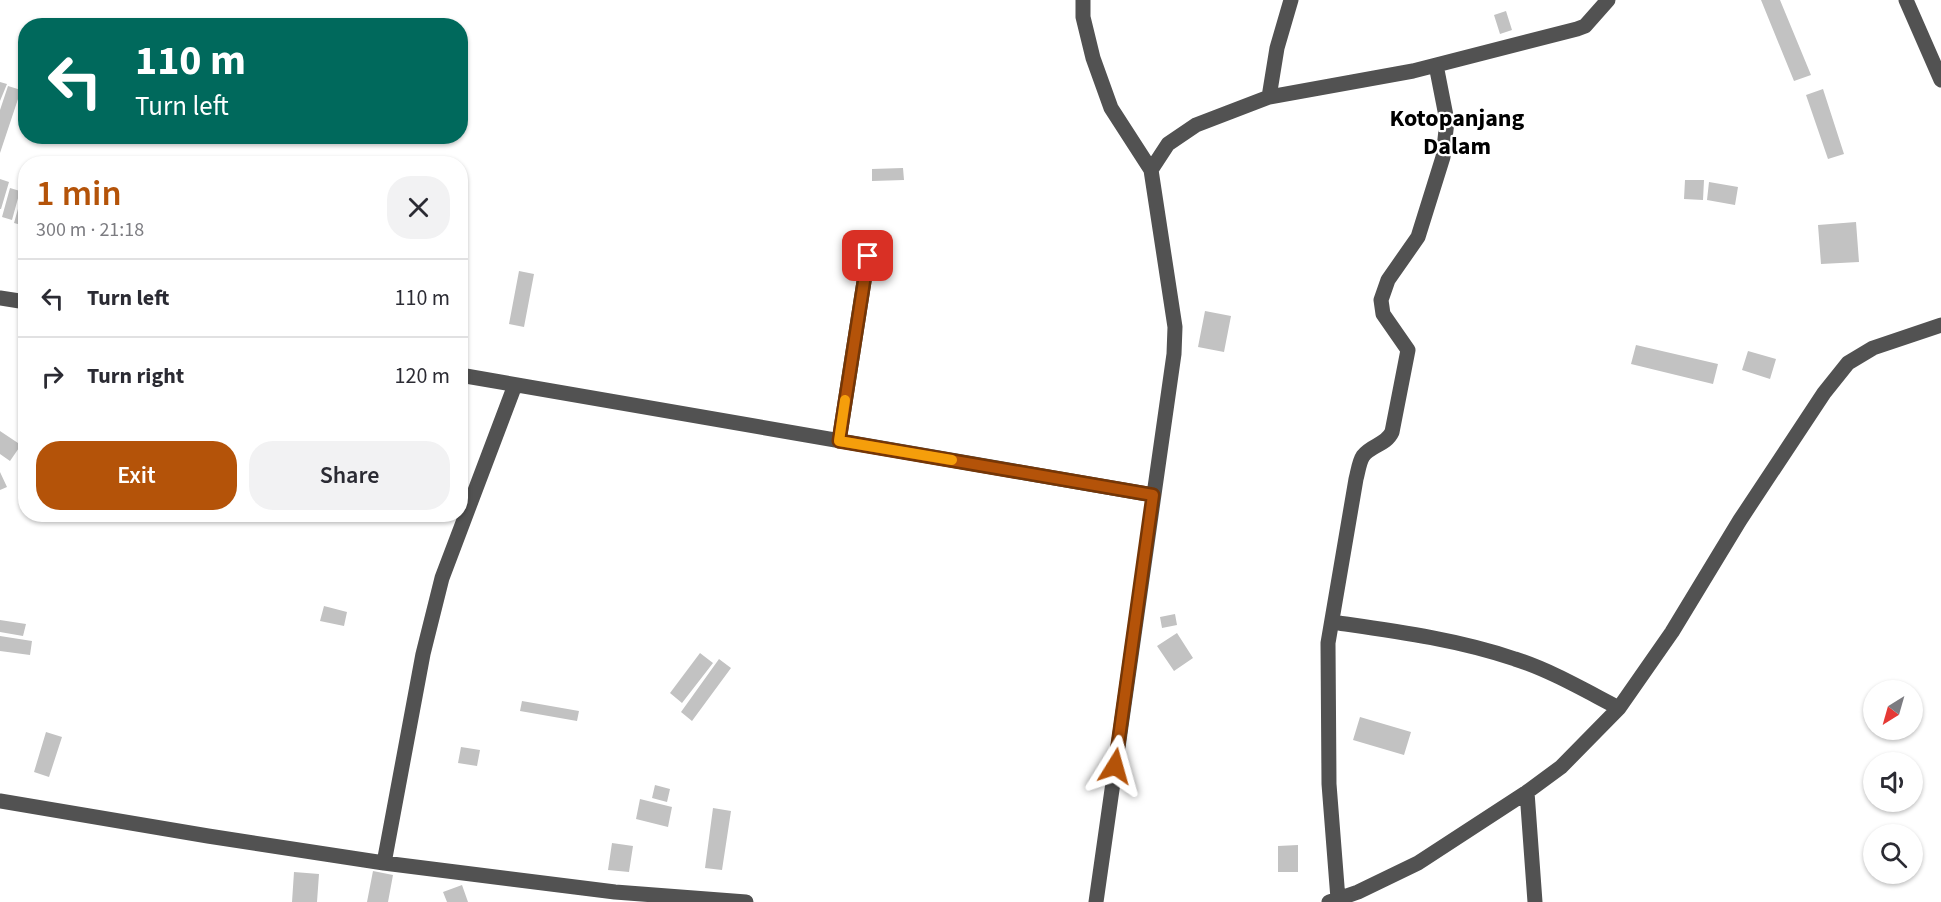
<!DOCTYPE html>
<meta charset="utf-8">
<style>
body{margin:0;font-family:"Source Sans 3",sans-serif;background:#f2f2f3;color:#2b2b33;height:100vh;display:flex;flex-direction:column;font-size:22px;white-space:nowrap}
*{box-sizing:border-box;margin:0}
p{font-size:20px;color:#7c7c81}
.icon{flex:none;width:33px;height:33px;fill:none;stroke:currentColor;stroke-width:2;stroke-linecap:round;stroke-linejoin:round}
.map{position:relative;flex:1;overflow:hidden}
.panel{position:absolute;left:18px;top:156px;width:450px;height:366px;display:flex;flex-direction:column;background:#fff;border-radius:24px;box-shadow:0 2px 4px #0004}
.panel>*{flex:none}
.guide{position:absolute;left:18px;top:18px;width:450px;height:126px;border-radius:24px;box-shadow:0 2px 4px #0004;background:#00695c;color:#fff;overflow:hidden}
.needle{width:39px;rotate:217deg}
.tools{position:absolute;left:1863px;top:680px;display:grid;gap:12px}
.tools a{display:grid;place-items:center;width:60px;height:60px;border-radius:50%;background:#fff;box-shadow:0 2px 4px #0004;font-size:30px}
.pin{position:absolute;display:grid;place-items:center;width:51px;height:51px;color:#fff;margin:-26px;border-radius:12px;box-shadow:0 3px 9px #0006}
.me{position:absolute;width:66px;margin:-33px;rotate:8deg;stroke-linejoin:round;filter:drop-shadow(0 0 4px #0008)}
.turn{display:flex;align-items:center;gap:21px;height:126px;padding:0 18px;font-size:27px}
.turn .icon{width:78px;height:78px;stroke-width:2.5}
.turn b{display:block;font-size:42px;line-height:51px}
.round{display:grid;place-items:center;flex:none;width:63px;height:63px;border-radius:24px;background:#f2f2f3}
.head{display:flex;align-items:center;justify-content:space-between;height:102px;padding:0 18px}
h1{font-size:36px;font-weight:600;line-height:45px;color:#b45309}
.primary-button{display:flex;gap:12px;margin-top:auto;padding:12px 18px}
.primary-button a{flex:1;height:69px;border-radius:24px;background:#b45309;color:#fff;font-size:24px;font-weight:600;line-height:69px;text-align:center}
.primary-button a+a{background:#f2f2f3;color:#2b2b33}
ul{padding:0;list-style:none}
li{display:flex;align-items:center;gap:18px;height:78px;padding:0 18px;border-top:2px solid #e1e1e2}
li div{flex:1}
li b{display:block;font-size:22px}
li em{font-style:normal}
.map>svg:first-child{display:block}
.building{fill:#c2c2c2}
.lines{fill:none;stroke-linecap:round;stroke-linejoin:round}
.minor{stroke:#525252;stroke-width:15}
.route-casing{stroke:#753606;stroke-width:15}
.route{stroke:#b45309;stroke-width:10}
.slow{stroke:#f59e0b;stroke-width:10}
.labels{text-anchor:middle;stroke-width:4.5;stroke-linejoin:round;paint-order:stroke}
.quarter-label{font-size:24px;font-weight:bold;fill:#000;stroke:#fff}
</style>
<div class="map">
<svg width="1941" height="902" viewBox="0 0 1941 902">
<rect width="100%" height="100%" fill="#fff"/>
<path class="building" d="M1761,0H1780L1811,75L1794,81Z
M1506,11L1512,30L1500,34L1494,15Z
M0,82L7,84L0,101Z
M8,86L21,90L0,153V110Z
M1823,89L1844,154L1828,159L1806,95Z
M903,168L904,180L872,181V169Z
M0,179L9,182L1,209H0Z
M1685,180H1704L1703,200L1684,199Z
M1709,182L1738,187L1735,205L1707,200Z
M25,184L26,224L25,226L14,223Z
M10,188L20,191L12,220L2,217Z
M1856,222L1859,262L1821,264L1818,225Z
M519,271L534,274L524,327L509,324Z
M1205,311L1231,316L1224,352L1198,347Z
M1636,345L1718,364L1713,384L1631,364Z
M1748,351L1776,359L1770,379L1742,370Z
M0,431L21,445L10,461L0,454Z
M0,472L7,487L0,490Z
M324,606L347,612L344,626L320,621Z
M1175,614L1177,625L1162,628L1160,617Z
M0,620L26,624L23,636L0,632Z
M1177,633L1193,658L1174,671L1157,646Z
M0,636L32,641L30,655L0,651Z
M700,653L713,663L682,703L670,693Z
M719,659L731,668L692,721L681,712Z
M522,701L579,711L577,721L520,711Z
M1360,717L1411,732L1404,755L1353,740Z
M46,732L62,737L49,777L34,772Z
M461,747L480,750L477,766L458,763Z
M655,785L670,789L667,802L652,798Z
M640,799L672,807L668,827L636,819Z
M713,808L731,811L722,870L705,868Z
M612,843L633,846L629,872L608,870Z
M1298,845V872H1278V846Z
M373,871L393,875L388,902H367Z
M294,872L319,874L317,902H292Z
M462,885L468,902H447L443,892Z"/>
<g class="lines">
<path class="minor" d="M1083,0V17L1093,58L1111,108L1151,170L1175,327L1174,354L1096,902
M1906,0L1941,80
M1269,97L1277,48L1291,0
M1151,170L1168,144L1196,125L1269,97L1413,71L1577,29L1585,26L1608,0
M0,298L26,302
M460,375L1153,495
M839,441L868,256
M1332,622C1394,631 1456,639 1515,659C1550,670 1586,691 1619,708
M1527,792L1535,902
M0,801L208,836L384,863L615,892L746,902
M384,863L423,654L442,578L515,385
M1338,899L1329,784L1328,643L1356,479C1358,472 1359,462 1363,456C1371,445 1386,445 1392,432L1408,350L1383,314L1381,300L1388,280L1418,237L1443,157L1447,121L1436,65
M1329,902L1358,892L1418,863L1527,792L1561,767L1619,708L1672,632L1740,520L1824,393L1848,363L1873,348L1941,325"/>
</g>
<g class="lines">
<defs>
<path id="route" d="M868,256L839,441L1153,495L1115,766"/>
</defs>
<use href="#route" class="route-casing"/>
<use href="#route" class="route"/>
<path class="slow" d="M845,400L839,441L952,460"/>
</g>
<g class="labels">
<g class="quarter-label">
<text x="1457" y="126">Kotopanjang<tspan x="1457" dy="28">Dalam</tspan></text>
</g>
</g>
</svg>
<div class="tools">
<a><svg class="needle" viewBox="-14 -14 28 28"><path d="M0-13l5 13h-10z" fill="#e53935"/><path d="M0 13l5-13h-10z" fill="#7c7c81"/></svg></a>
<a><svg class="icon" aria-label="sound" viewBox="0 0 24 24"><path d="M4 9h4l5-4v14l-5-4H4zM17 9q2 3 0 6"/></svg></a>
<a><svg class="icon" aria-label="search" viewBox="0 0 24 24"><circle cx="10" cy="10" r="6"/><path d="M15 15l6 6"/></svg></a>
</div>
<div class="pin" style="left:868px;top:256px;background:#d93025"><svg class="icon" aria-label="arrive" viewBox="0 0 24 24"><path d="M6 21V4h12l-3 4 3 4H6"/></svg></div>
<svg class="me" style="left:1115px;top:766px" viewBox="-20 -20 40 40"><path d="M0-17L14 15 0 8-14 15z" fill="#b45309" stroke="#fff" stroke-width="4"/></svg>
<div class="guide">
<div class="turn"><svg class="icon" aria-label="left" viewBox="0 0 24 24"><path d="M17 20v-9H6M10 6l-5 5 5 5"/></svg><div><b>110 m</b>Turn left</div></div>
</div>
<section class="panel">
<div class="head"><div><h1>1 min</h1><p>300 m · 21:18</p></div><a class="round"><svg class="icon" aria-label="close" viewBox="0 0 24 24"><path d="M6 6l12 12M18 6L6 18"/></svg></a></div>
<ul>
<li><svg class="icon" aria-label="left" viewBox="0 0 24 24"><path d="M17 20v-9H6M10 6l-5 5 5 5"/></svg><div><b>Turn left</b></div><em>110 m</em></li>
<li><svg class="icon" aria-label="right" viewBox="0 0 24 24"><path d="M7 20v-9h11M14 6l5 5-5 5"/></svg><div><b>Turn right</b></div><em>120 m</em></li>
</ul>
<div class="primary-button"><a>Exit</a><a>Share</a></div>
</section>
</div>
